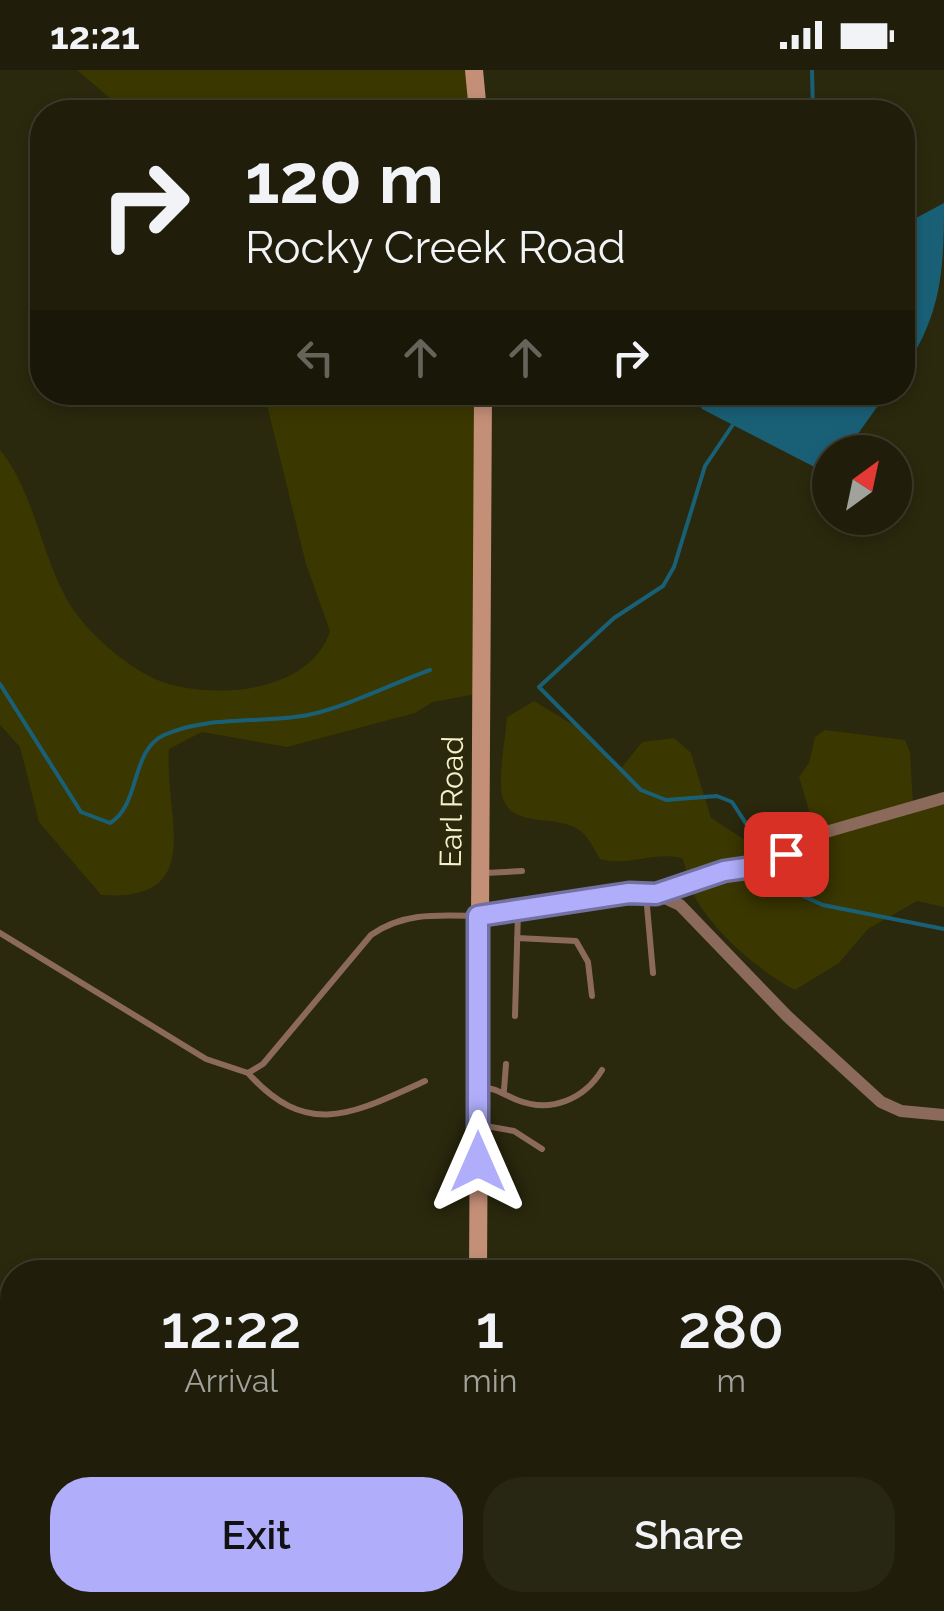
<!DOCTYPE html>
<style>
body{margin:0;font-family:Raleway,sans-serif;background:#282713;color:#f1f3f6;height:100vh;display:flex;flex-direction:column;font-size:38px;white-space:nowrap}
*{box-sizing:border-box;margin:0}
p{font-size:32px;color:#a2a29c}
.icon{flex:none;width:55px;height:55px;fill:none;stroke:currentColor;stroke-width:2;stroke-linecap:round;stroke-linejoin:round}
.map{position:relative;flex:1;overflow:hidden}
.drawer{position:absolute;left:0px;top:1190px;width:945px;height:352px;display:flex;flex-direction:column;background:#201e0a;border-radius:40px 40px 0 0;box-shadow:0 5px 15px #0003,0 0 0 2px #3d3c2b}
.drawer>*{flex:none}
.top-card{position:absolute;left:30px;top:30px;width:885px;height:305px;border-radius:40px;box-shadow:0 5px 15px #0003,0 0 0 2px #3d3c2b;background:#201e0a;color:#f1f3f6;overflow:hidden}
.needle{width:65px;rotate:33deg}
.buttons{position:absolute;left:812px;top:365px;display:grid;gap:20px}
.buttons a{display:grid;place-items:center;width:100px;height:100px;border-radius:50%;background:#201e0a;box-shadow:0 5px 15px #0003,0 0 0 2px #3d3c2b;font-size:50px}
.pin{position:absolute;display:grid;place-items:center;width:85px;height:85px;color:#fff;margin:-42px;border-radius:20px;box-shadow:0 5px 15px #0006}
.me{position:absolute;width:110px;margin:-55px;rotate:0deg;stroke-linejoin:round;filter:drop-shadow(0 0 8px #0008)}
.turn{display:flex;align-items:center;gap:35px;height:210px;padding:0 50px;font-size:45px}
.turn .icon{width:130px;height:130px;stroke-width:2.5}
.turn b{display:block;font-size:70px;line-height:85px}
.lanes{display:flex;align-items:center;height:95px;padding:0 50px;background:#0003;justify-content:center;gap:50px;direction:ltr}
.lanes .off{opacity:.35}
.eta{display:flex;justify-content:space-evenly;align-items:center;height:170px;text-align:center}
.eta b{font-size:60px;font-weight:600;line-height:70px}
.cta{display:flex;gap:20px;margin-top:auto;padding:20px 50px}
.cta a{flex:1;height:115px;border-radius:40px;background:#b0aefa;color:#111;font-size:40px;font-weight:600;line-height:115px;text-align:center}
.cta a+a{background:#282713;color:#f1f3f6}
.status{display:flex;justify-content:space-between;align-items:center;height:70px;padding:0 50px;background:#201e0a;direction:ltr}
.status svg{height:28px;fill:currentColor}
.map>svg:first-child{display:block}
.green{fill:#3b3700}
.water{fill:#196077}
.lines{fill:none;stroke-linecap:round;stroke-linejoin:round}
.stream{stroke:#196077;stroke-width:4}
.service{stroke:#8b6a5b;stroke-width:6}
.minor{stroke:#8b6a5b;stroke-width:12}
.secondary{stroke:#c48f77;stroke-width:18}
.route-casing{stroke:#7271a2;stroke-width:25}
.route{stroke:#b0aefa;stroke-width:18}
.labels{text-anchor:middle;stroke-width:10;stroke-linejoin:round;paint-order:stroke}
.street-label{font-size:30px;fill:#f4f2c8;stroke:#2a280d}
</style>
<div class="status"><b>12:21</b><svg viewBox="0 0 49 12"><path d="M0 12V9h3v3zM5 12V6h3v6zM10 12V3h3v9zM15 12V0h3v12zM26 1h20v11H26zM47 4h2v5h-2z"/></svg></div>
<div class="map">
<svg width="944" height="1541" viewBox="0 0 944 1541">
<rect width="100%" height="100%" fill="#2a280d"/>
<path class="green" d="M77,0H474L478,42H126Z
M264,323H483L481,623L433,632L415,643L287,677L202,662L169,679C164,747 208,832 101,825L39,752L20,677L0,655V380C37,424 43,501 78,546C96,570 129,597 155,609C206,631 310,625 330,561L306,494Z
M534,631L580,659L619,701L642,672L674,668L691,683L711,748L776,790L805,768L813,754L799,707L809,693L815,667L825,660L905,670L910,682L913,735L944,728V837L917,831L868,859L839,893L795,920C757,900 707,857 690,817C686,808 687,798 682,788C653,781 629,797 600,789C595,781 590,770 583,763C559,740 504,764 501,718C500,695 505,670 507,647Z"/>
<path class="water" d="M944,133C944,199 942,244 903,301V155Z
M695,323V322L887,323L845,382H830L828,404L702,339Z"/>
<g class="lines">
<path class="stream" d="M812,0L813,42
M732,356L705,396L674,497L663,516L614,548L539,617L641,720L666,730L717,726L732,732L769,789
M0,614L81,742L110,753C141,734 130,681 164,665C208,645 262,654 308,645C349,636 391,614 430,600
M775,796L794,822L823,835L944,859"/>
<path class="service" d="M485,803L522,801
M646,825L653,903
M0,863L206,989L248,1003L263,994L371,865C404,842 438,845 477,846
M517,868L576,871L588,892L592,926
M515,946L518,842
M248,1003C308,1070 354,1043 425,1011
M480,1017C497,1018 502,1024 517,1030C552,1044 585,1028 602,1000
M504,1020L506,994
M480,1055L514,1061L542,1079"/>
<path class="minor" d="M656,824L680,835L787,946L881,1032L901,1041L944,1045
M478,846L629,823L656,824L724,801L771,793L805,768L944,728
M932,1330L944,1326
M773,1530L775,1541
M387,1541L406,1530"/>
<path class="secondary" d="M474,0L478,42
M478,1202L483,322
M496,1530L497,1541"/>
</g>
<g class="lines">
<defs>
<path id="route" d="M478,1092V846L629,823L656,824L724,801L766,795L786,784"/>
</defs>
<use href="#route" class="route-casing"/>
<use href="#route" class="route"/>
</g>
<g class="labels">
<g class="street-label">
<text transform="translate(452 732) rotate(-89)" y="10">Earl Road</text>
</g>
</g>
</svg>
<div class="buttons">
<a><svg class="needle" viewBox="-14 -14 28 28"><path d="M0-13l5 13h-10z" fill="#e53935"/><path d="M0 13l5-13h-10z" fill="#a2a29c"/></svg></a>
</div>
<div class="pin" style="left:786px;top:784px;background:#d93025"><svg class="icon" aria-label="arrive" viewBox="0 0 24 24"><path d="M6 21V4h12l-3 4 3 4H6"/></svg></div>
<svg class="me" style="left:478px;top:1092px" viewBox="-20 -20 40 40"><path d="M0-17L14 15 0 8-14 15z" fill="#b0aefa" stroke="#fff" stroke-width="4"/></svg>
<div class="top-card">
<div class="turn"><svg class="icon" aria-label="right" viewBox="0 0 24 24"><path d="M7 20v-9h11M14 6l5 5-5 5"/></svg><div><b>120 m</b>Rocky Creek Road</div></div>
<div class="lanes"><svg class="icon off" aria-label="left" viewBox="0 0 24 24"><path d="M17 20v-9H6M10 6l-5 5 5 5"/></svg><svg class="icon off" aria-label="ahead" viewBox="0 0 24 24"><path d="M12 20V5M6 11l6-6 6 6"/></svg><svg class="icon off" aria-label="ahead" viewBox="0 0 24 24"><path d="M12 20V5M6 11l6-6 6 6"/></svg><svg class="icon" aria-label="right" viewBox="0 0 24 24"><path d="M7 20v-9h11M14 6l5 5-5 5"/></svg></div>
</div>
<section class="drawer">
<div class="eta">
<div><b>12:22</b><p>Arrival</p></div>
<div><b>1</b><p>min</p></div>
<div><b>280</b><p>m</p></div>
</div>
<div class="cta"><a>Exit</a><a>Share</a></div>
</section>
</div>
